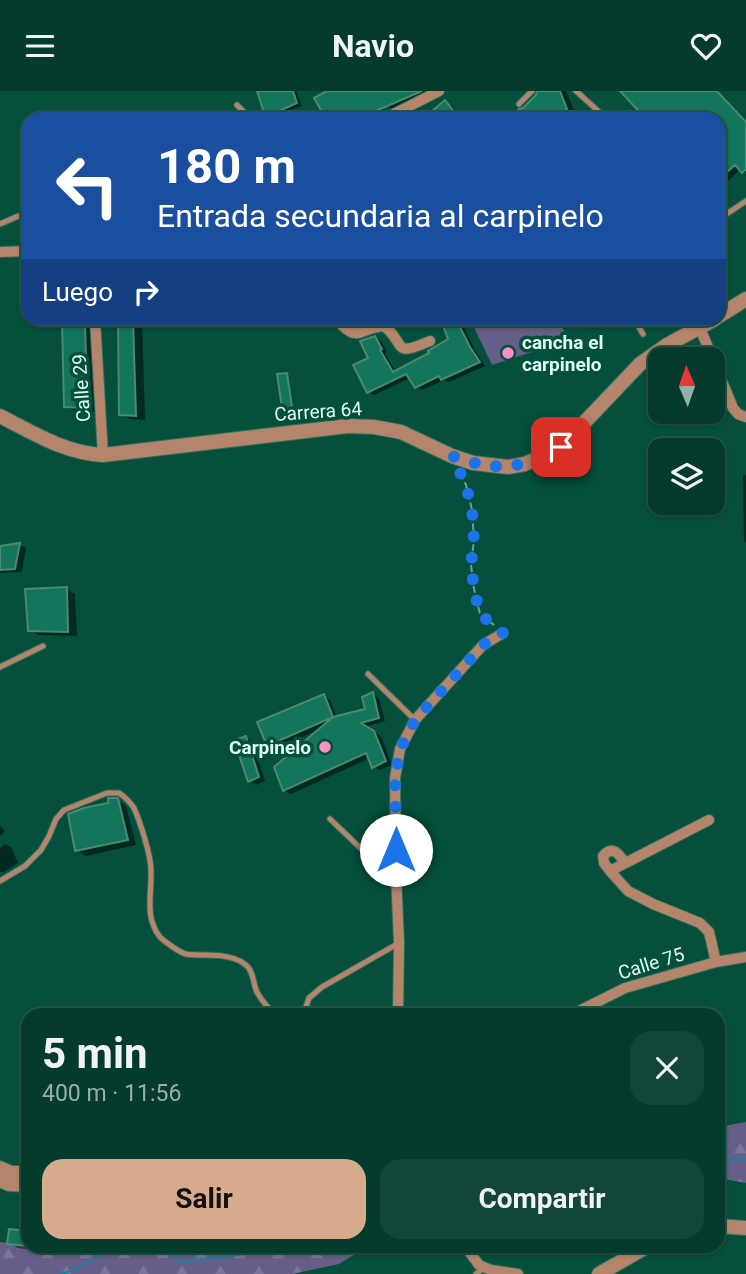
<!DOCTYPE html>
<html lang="es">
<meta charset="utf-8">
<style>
body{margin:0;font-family:Roboto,sans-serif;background:#124639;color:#f1f3f6;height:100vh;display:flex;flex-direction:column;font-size:26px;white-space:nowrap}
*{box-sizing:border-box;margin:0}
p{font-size:23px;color:#97adaa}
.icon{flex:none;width:38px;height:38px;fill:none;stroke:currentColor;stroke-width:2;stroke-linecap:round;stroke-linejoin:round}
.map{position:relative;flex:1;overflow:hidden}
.details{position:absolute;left:21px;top:917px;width:704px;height:245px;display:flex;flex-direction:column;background:#043b2d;border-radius:21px;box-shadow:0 2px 5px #0004,0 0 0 2px #255549}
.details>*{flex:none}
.top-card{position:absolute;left:21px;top:21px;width:705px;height:214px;border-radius:21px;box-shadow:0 2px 5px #0004,0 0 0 2px #255549;background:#1a4fa0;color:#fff;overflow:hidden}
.needle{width:46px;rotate:358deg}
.tools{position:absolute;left:648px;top:256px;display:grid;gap:14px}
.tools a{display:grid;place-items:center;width:77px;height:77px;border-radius:14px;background:#043b2d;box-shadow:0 2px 5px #0004,0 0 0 2px #255549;font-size:35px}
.pin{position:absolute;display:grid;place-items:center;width:60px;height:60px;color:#fff;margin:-30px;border-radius:14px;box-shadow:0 4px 10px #0006}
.me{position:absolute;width:77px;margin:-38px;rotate:0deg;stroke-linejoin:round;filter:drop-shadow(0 0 5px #0008)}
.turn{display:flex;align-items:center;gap:24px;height:147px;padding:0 21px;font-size:32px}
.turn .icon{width:91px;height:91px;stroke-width:2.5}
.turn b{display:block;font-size:49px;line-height:60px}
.then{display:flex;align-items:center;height:66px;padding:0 21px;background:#0003;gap:14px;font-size:26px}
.round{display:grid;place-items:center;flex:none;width:74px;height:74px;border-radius:21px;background:#124639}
.summary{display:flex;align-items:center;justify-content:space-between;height:119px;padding:0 21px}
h1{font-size:42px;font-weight:700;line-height:52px}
.button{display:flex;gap:14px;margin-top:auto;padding:14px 21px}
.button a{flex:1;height:80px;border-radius:21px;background:#d6ab8b;color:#111;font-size:28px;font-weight:700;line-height:80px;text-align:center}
.button a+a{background:#124639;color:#f1f3f6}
header{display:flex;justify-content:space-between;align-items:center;height:91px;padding:0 21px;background:#043b2d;font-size:32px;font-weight:700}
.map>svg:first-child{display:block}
.forest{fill:url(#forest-firs)}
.pitch{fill:#645e88}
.shadow{fill:#0007}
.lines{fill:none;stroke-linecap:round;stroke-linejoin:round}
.stream{stroke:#277b9e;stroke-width:2.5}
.building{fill:#13755b;stroke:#4b8974;stroke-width:2}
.service-casing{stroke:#2c6e5d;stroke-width:7}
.minor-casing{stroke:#2c6e5d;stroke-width:12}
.tertiary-casing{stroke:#2c6e5d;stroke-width:16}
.path{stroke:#6aa090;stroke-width:2;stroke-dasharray:7 3.5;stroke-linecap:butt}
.service{stroke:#b5856b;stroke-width:5}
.minor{stroke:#b5856b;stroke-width:10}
.tertiary{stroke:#b5856b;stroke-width:14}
.route{stroke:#1a73e8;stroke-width:12;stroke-dasharray:0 21.6}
.poi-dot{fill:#fb8fc5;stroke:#054f3c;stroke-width:2.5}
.labels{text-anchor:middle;stroke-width:7;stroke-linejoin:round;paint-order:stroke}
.poi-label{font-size:19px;font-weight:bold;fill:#defdf1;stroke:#054f3c;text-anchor:start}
.street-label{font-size:19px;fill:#defdf1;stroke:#054f3c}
</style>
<header><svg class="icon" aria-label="menu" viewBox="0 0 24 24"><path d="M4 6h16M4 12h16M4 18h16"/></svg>Navio<svg class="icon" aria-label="heart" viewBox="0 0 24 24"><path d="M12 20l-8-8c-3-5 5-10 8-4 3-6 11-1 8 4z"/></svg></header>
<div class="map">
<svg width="746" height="1183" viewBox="0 0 746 1183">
<defs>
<pattern id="forest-firs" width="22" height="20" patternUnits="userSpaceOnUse" patternTransform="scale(1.75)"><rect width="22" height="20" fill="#645e88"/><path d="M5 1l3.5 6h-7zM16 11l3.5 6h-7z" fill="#7a7699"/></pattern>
</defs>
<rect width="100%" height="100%" fill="#054f3c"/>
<path class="forest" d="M746,1031V1092L718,1087V1036Z
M0,1151L37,1155H368L339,1173L292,1183H0Z"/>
<path class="pitch" d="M470,228H558L569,249L492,274Z"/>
<path class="shadow" d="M260,0H296L302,15L283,22L285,28H268Z
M331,0H374L388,27L330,28L327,27Z
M382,0H442L396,20L387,15Z
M538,0H566L576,24L571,28H515L537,5Z
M622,0H719L746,30V82L741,78L719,98V28H648Z
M446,12L452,15L462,28H440Z
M28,78V117L24,114L23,79Z
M64,228H93L95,321L75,320L66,315Z
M119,228H142L145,329L130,328L120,323Z
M358,228H386L367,236L361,232Z
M452,228L460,229L476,261L485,275L449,291L444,289L422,299L416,295L410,287L374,304L368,300L371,267L375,246L381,250L387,261L385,262L396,282L431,263L450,249L444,233Z
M743,384H746V451L744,450Z
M20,454L26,457L22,481L0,482V456Z
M66,498L75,503L77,545L39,544L30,539Z
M373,603L379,607L385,630L365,636L381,645L392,674L380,679L373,675L370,667L291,703L284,699L320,638L275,658L269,654L324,605L330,609L337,627L367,620Z
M246,647L252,650L265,690L256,694L250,690Z
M117,709L126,715L136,754L86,765L77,759L110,713Z
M0,735L5,740L0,745Z
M5,753L11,756L18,772L4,781H0V757Z
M26,1105H28V1155H39L38,1160L18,1157L9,1152L23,1142Z"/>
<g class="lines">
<path class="stream" d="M718,1071L746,1067
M155,1155L183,1171L303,1155
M59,1183L68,1181L120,1155"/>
</g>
<path class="building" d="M257,0H293L297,12L279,20L281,28H266Z
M327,0H422L378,19L380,22L367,28H340L336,22L326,28L314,7Z
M537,0H560L567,18L556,28H510L519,18L523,17L536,4Z
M620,0H717L746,31V78L742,82L735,74L719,88V28H646Z
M445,9L460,28H437L431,21Z
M62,228H85L87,317L64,316Z
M118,228H133L136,325L119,324Z
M449,228H456L470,256L480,271L441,289L439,285L415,297L406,283L367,302L353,274L368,267L360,250L375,245L382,258L380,259L393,281L429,262L428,260L448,248L442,232Z
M287,282L292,316L282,317L277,283Z
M20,452L15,478L0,479V455Z
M67,496L68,541L28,540L25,498Z
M373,601L379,627L361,632L374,640L386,670L372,677L366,662L283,700L274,676L333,626L365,618L362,606Z
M324,603L333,626L267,655L257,631Z
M246,645L259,686L248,691L234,649Z
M108,707H118L128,749L75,760L68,723L84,717L108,712Z
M9,1138L28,1140V1155L7,1153Z"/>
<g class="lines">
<defs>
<path id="service" d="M576,0L607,28
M519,13L532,0
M237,14L251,28
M719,128L746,110
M0,133L28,121
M634,228L643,243
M0,576L43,555
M368,583L415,629
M330,728L394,789
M0,790L25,775L41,759L49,745L56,728L64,719L107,702H119C125,706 130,711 134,717C140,730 151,765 151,779C152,802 144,826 160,846C164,850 180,862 186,863C205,866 232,860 248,876C254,883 253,893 257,901C261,909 270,920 278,924
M303,924L309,907L322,896L399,852
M476,1183L485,1176"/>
<path id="minor" d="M384,28L439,0
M0,161L28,160
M95,228L103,364
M336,228C359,254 357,237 384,235C407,253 391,267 430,250
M700,237L733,317L738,323L746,326
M625,772C619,763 613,754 603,765L604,772L610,780L628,800L653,813L700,832L709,841L716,871
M610,780L709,729
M398,924L399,852L396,783L395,687L400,658L415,629L483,554L503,542
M571,924L625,897L716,871L746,866
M465,1155L479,1174L491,1179L518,1183"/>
<path id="tertiary" d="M719,225L746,208
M0,325C33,342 65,362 103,364L348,335L374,336L401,341L452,365L473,372L508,376L525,373L561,356L640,273L667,254L715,228
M0,1077L11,1082H28
M0,1089L9,1093L28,1094
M718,1135L746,1137
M599,1183L648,1155"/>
</defs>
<use href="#service" class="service-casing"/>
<use href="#minor" class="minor-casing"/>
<use href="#tertiary" class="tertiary-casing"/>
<path class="path" d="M460,382L466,394L472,419L474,449L471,474L474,498L480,523L494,534"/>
<use href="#service" class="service"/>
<use href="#minor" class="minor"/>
<use href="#tertiary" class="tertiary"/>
</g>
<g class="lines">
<path class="route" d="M396,759L395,687L400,658L415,629L483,554L503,542L480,523L474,498L471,474L474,449L472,419L466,394L452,365C496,381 520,379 561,356"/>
</g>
<g class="poi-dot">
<circle cx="508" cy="262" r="7"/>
<circle cx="325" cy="656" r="7"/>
</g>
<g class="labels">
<g class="poi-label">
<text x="522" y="258">cancha el<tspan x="522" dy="22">carpinelo</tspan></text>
<text x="311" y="663" text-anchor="end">Carpinelo</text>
</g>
<g class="street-label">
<text transform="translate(81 297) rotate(-94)" y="7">Calle 29</text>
<text transform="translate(318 320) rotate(-4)" y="7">Carrera 64</text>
<text transform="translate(651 872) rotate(-17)" y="7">Calle 75</text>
</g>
</g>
</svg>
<div class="tools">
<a><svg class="needle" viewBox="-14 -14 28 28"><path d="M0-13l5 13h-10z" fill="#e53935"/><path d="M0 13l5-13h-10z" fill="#97adaa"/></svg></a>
<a><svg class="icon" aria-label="layers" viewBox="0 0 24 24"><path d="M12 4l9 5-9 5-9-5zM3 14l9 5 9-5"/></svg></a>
</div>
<div class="pin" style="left:561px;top:356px;background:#d93025"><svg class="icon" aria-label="arrive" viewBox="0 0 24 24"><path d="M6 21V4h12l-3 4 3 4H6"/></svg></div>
<svg class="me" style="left:396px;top:759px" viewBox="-20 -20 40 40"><circle r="19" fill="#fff"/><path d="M0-13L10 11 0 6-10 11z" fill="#1a73e8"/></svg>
<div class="top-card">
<div class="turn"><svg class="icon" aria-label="left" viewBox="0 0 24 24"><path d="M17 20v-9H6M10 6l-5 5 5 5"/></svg><div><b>180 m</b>Entrada secundaria al carpinelo</div></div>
<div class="then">Luego<svg class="icon" aria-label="right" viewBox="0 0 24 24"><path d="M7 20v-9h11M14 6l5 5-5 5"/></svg></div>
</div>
<section class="details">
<div class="summary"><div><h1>5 min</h1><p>400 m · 11:56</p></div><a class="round"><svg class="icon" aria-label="close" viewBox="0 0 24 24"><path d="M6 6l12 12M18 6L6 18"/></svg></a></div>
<div class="button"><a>Salir</a><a>Compartir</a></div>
</section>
</div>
